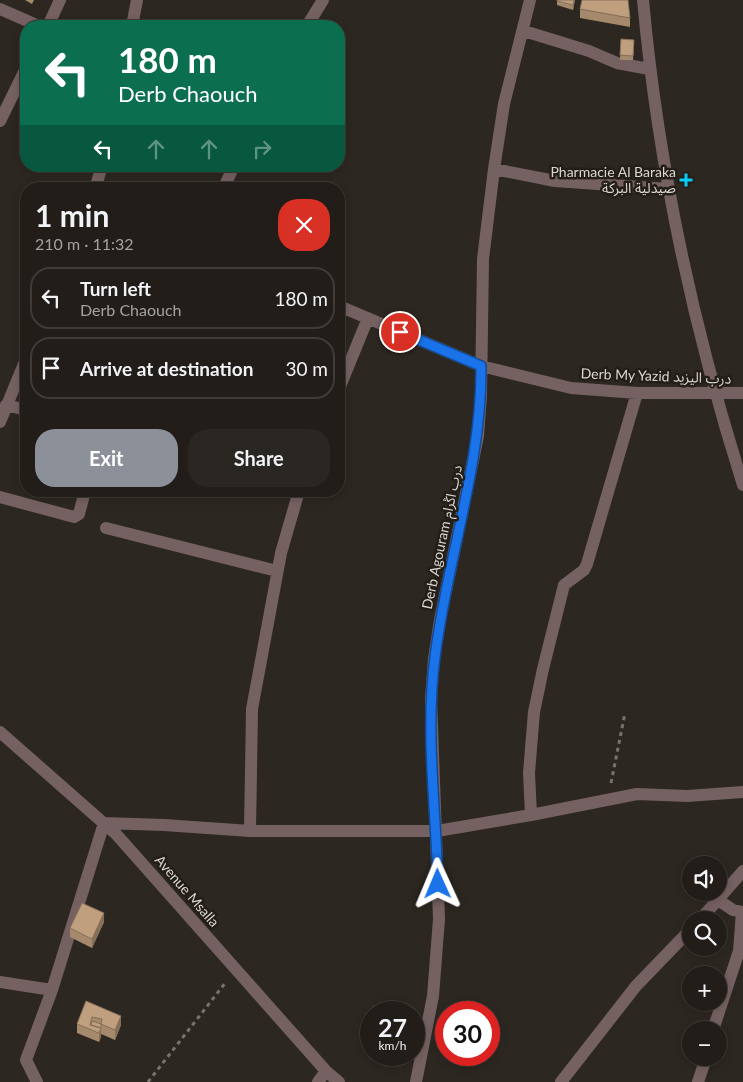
<!DOCTYPE html>
<meta charset="utf-8">
<style>
body{margin:0;font-family:Lato,"Noto Sans Arabic",sans-serif;background:#2a2622;color:#f1f3f6;height:100vh;display:flex;flex-direction:column;font-size:19px;white-space:nowrap}
*{box-sizing:border-box;margin:0}
p{font-size:16px;color:#a2a2a2}
.icon{flex:none;width:28px;height:28px;fill:none;stroke:currentColor;stroke-width:2;stroke-linecap:round;stroke-linejoin:round}
.map{position:relative;flex:1;overflow:hidden}
.side{position:absolute;left:20px;top:182px;width:325px;height:315px;display:flex;flex-direction:column;background:#221d19;border-radius:20px;box-shadow:0 2px 8px #0003,0 0 0 1px #3f3b38}
.side>*{flex:none}
.guide{position:absolute;left:20px;top:20px;width:325px;height:152px;border-radius:20px;box-shadow:0 2px 8px #0003,0 0 0 1px #3f3b38;background:#0b6e4f;color:#fff;overflow:hidden}
.buttons{position:absolute;left:682px;top:856px;display:grid;gap:10px}
.buttons a{display:grid;place-items:center;width:45px;height:45px;border-radius:50%;background:#221d19;box-shadow:0 2px 8px #0003,0 0 0 1px #3f3b38;font-size:25px}
.speed{position:absolute;left:360px;top:1001px;display:flex;gap:10px;font-size:25px;font-weight:700;text-align:center}
.speed>*{display:grid;place-content:center;width:65px;height:65px;border-radius:50%;background:#221d19;box-shadow:0 2px 8px #0003,0 0 0 1px #3f3b38;line-height:1}
.speed small{font-size:12px;font-weight:400}
.speed .limit{border:8px solid #d22;background:#fff;color:#111}
.pin{position:absolute;display:grid;place-items:center;width:42px;height:42px;color:#fff;margin:-21px;border:2px solid #fff;border-radius:50%;box-shadow:0 1px 5px #0007}
.me{position:absolute;width:55px;margin:-28px;rotate:359deg;stroke-linejoin:round;filter:drop-shadow(0 0 4px #0008)}
.turn{display:flex;align-items:center;gap:18px;height:105px;padding:0 15px;font-size:22px}
.turn .icon{width:65px;height:65px;stroke-width:2.5}
.turn b{display:block;font-size:35px;line-height:42px}
.lanes{display:flex;align-items:center;height:48px;padding:0 15px;background:#0003;justify-content:center;gap:25px;direction:ltr}
.lanes .off{opacity:.35}
.round{display:grid;place-items:center;flex:none;width:52px;height:52px;border-radius:20px;background:#2a2622}
.headline{display:flex;align-items:center;justify-content:space-between;height:85px;padding:0 15px}
h1{font-size:30px;font-weight:700;line-height:38px}
.action{display:flex;gap:10px;margin-top:auto;padding:10px 15px}
.action a{flex:1;height:58px;border-radius:20px;background:#8c9099;color:#fff;font-size:20px;font-weight:700;line-height:58px;text-align:center}
.action a+a{background:#2a2622;color:#f1f3f6}
ul{padding:0;list-style:none}
li{display:flex;align-items:center;gap:15px;height:62px;margin:0 10px 8px;padding:0 5px;border:2px solid #3f3b38;border-radius:20px}
li div{flex:1}
li b{display:block;font-size:19px}
li em{font-style:normal}
.map>svg:first-child{display:block}
.lines{fill:none;stroke-linecap:round;stroke-linejoin:round}
.path{stroke:#78736e;stroke-width:3;stroke-dasharray:4 4;stroke-linecap:butt}
.minor{stroke:#766162;stroke-width:12}
.wall{fill:#a5896c}
.shaded-wall{fill:#866f58}
.building{fill:#c09f7e;stroke:#866f58}
.route-casing{stroke:#114b97;stroke-width:12}
.route{stroke:#1a73e8;stroke-width:9}
.poi-dot{fill:#05cbf9;stroke:#241e18;stroke-width:2}
.labels{text-anchor:middle;stroke-width:5;stroke-linejoin:round;paint-order:stroke}
.poi-label{font-size:14px;fill:#dbd6d3;stroke:#241e18;text-anchor:end}
.street-label{font-size:14px;fill:#dbd6d3;stroke:#241e18}
</style>
<div class="map">
<svg width="743" height="1082" viewBox="0 0 743 1082">
<rect width="100%" height="100%" fill="#2d2721"/>
<g class="lines">
<path class="path" d="M611,783L625,713
M148,1082L226,982"/>
<path class="minor" d="M643,0C658,165 693,327 743,485
M0,9L39,26
M48,26L60,0
M132,26L137,0
M307,26L323,0
M524,31L589,51L617,63L649,69
M0,121L26,68
M494,169L555,181L668,189
M95,189L102,166
M223,189L234,166
M339,306L481,366L571,388L637,393H743
M339,389L368,318
M6,405L26,410
M0,422L26,359
M0,497L74,517L79,514L85,491
M106,528L277,571
M0,732L116,834L326,1071L339,1082
M531,815L529,773L534,712L543,669L564,585L584,570L587,564L637,393
M250,831L252,709L281,553L299,491
M700,920L743,871
M0,982L52,990
M713,1030L739,951L742,912L733,910L718,900
M37,1082L26,1060L52,990L104,823L164,825L250,831H437L531,815L637,794L687,796L743,792
M318,1082L326,1071
M416,1082L433,996L439,919L431,698L434,659L440,620L478,436L481,395L483,259L494,169L504,104L530,0
M561,1082L636,986L691,929
M698,1082L706,1058"/>
</g>
<path class="wall" d="M25,0H34L32,4Z
M557,0H575L573,10L557,5Z
M580,9L630,18V27L580,18Z
M621,39L634,40L633,60H620Z
M104,922L92,948L70,937V928Z
M86,1001L121,1025L115,1040L101,1034V1037L99,1042L77,1033V1024Z"/>
<path class="shaded-wall" d="M574,0H575L573,10V5Z
M104,913V922L92,948V939Z
M121,1016V1025L115,1040V1030Z
M101,1028V1037L99,1042V1033Z"/>
<path class="building" d="M557,0H574L573,5L557,1Z
M582,0H628L630,18L580,9Z
M621,39L634,40L633,56L620,55Z
M82,903L104,913L92,939L70,928Z
M86,1001L121,1016L115,1030L101,1024L102,1019L92,1017L90,1025L101,1028L99,1033L77,1024Z
M92,1021L101,1024V1028L91,1025Z"/>
<g class="lines">
<defs>
<path id="route" d="M400,332L481,366C482,465 447,559 435,657C425,732 436,809 438,884"/>
</defs>
<use href="#route" class="route-casing"/>
<use href="#route" class="route"/>
</g>
<path class="poi-dot" d="M683.5 172.5h5v5h5v5h-5v5h-5v-5h-5v-5h5z"/>
<g class="labels">
<g class="poi-label">
<text x="676" y="177">Pharmacie Al Baraka<tspan x="676" dy="16">صيدلية البركة</tspan></text>
</g>
<g class="street-label">
<text transform="translate(656 376) rotate(2)" y="5">Derb My Yazid درب اليزيد</text>
<text transform="translate(442 537) rotate(-78)" y="5">Derb Agouram درب اڭرام</text>
<text transform="translate(187 891) rotate(49)" y="5">Avenue Msalla</text>
</g>
</g>
</svg>
<div class="buttons">
<a><svg class="icon" aria-label="sound" viewBox="0 0 24 24"><path d="M4 9h4l5-4v14l-5-4H4zM17 9q2 3 0 6"/></svg></a>
<a><svg class="icon" aria-label="search" viewBox="0 0 24 24"><circle cx="10" cy="10" r="6"/><path d="M15 15l6 6"/></svg></a>
<a>+</a>
<a>−</a>
</div>
<div class="speed"><div>27<small>km/h</small></div><div class="limit">30</div></div>
<div class="pin" style="left:400px;top:332px;background:#d93025"><svg class="icon" aria-label="arrive" viewBox="0 0 24 24"><path d="M6 21V4h12l-3 4 3 4H6"/></svg></div>
<svg class="me" style="left:438px;top:884px" viewBox="-20 -20 40 40"><path d="M0-17L14 15 0 8-14 15z" fill="#1a73e8" stroke="#fff" stroke-width="4"/></svg>
<div class="guide">
<div class="turn"><svg class="icon" aria-label="left" viewBox="0 0 24 24"><path d="M17 20v-9H6M10 6l-5 5 5 5"/></svg><div><b>180 m</b>Derb Chaouch</div></div>
<div class="lanes"><svg class="icon" aria-label="left" viewBox="0 0 24 24"><path d="M17 20v-9H6M10 6l-5 5 5 5"/></svg><svg class="icon off" aria-label="ahead" viewBox="0 0 24 24"><path d="M12 20V5M6 11l6-6 6 6"/></svg><svg class="icon off" aria-label="ahead" viewBox="0 0 24 24"><path d="M12 20V5M6 11l6-6 6 6"/></svg><svg class="icon off" aria-label="right" viewBox="0 0 24 24"><path d="M7 20v-9h11M14 6l5 5-5 5"/></svg></div>
</div>
<section class="side">
<div class="headline"><div><h1>1 min</h1><p>210 m · 11:32</p></div><a class="round" style="background:#d93025;color:#fff"><svg class="icon" aria-label="close" viewBox="0 0 24 24"><path d="M6 6l12 12M18 6L6 18"/></svg></a></div>
<ul>
<li><svg class="icon" aria-label="left" viewBox="0 0 24 24"><path d="M17 20v-9H6M10 6l-5 5 5 5"/></svg><div><b>Turn left</b><p>Derb Chaouch</p></div><em>180 m</em></li>
<li><svg class="icon" aria-label="arrive" viewBox="0 0 24 24"><path d="M6 21V4h12l-3 4 3 4H6"/></svg><div><b>Arrive at destination</b></div><em>30 m</em></li>
</ul>
<div class="action"><a>Exit</a><a>Share</a></div>
</section>
</div>
